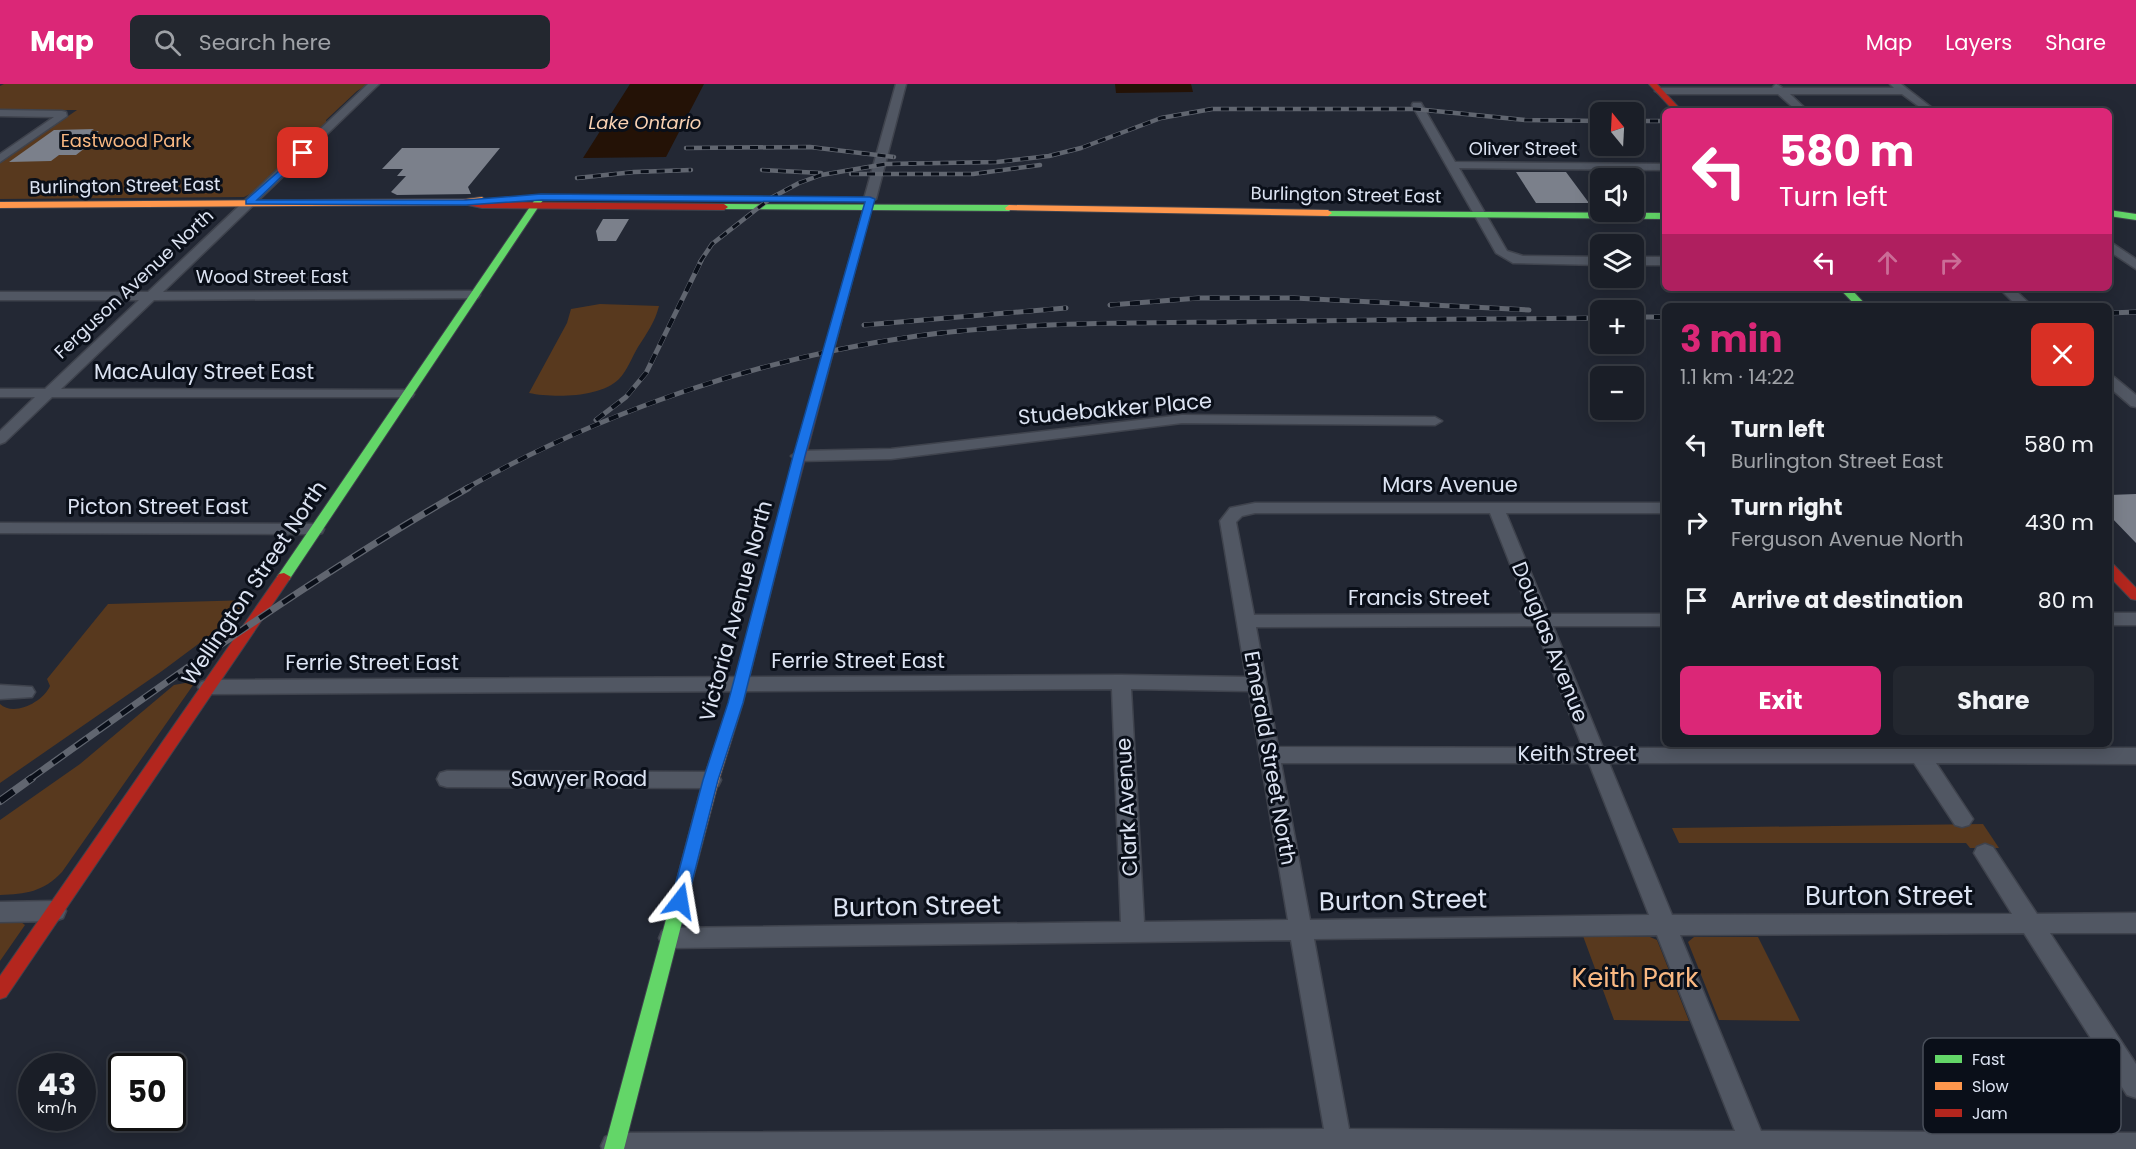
<!DOCTYPE html>
<meta charset="utf-8">
<style>
body{margin:0;font-family:Poppins,sans-serif;background:#23272f;color:#f1f3f6;height:100vh;display:flex;flex-direction:column;font-size:22px;white-space:nowrap}
*{box-sizing:border-box;margin:0}
p{font-size:20px;color:#9fa2a7}
.icon{flex:none;width:33px;height:33px;fill:none;stroke:currentColor;stroke-width:2;stroke-linecap:round;stroke-linejoin:round}
.map{position:relative;flex:1;overflow:hidden}
.sheet{position:absolute;left:1662px;top:219px;width:450px;height:444px;display:flex;flex-direction:column;background:#1a1e27;border-radius:9px;box-shadow:0 3px 15px #0003,0 0 0 2px #383c44}
.sheet>*{flex:none}
.banner{position:absolute;left:1662px;top:24px;width:450px;height:183px;border-radius:9px;box-shadow:0 3px 15px #0003,0 0 0 2px #383c44;background:#db2777;color:#fff;overflow:hidden}
.needle{width:39px;rotate:342deg}
.fabs{position:absolute;left:1590px;top:18px;display:grid;gap:12px}
.fabs a{display:grid;place-items:center;width:54px;height:54px;border-radius:9px;background:#1a1e27;box-shadow:0 3px 15px #0003,0 0 0 2px #383c44;font-size:30px}
.speed{position:absolute;left:18px;top:969px;display:flex;gap:12px;font-size:30px;font-weight:700;text-align:center}
.speed>*{display:grid;place-content:center;width:78px;height:78px;border-radius:50%;background:#1a1e27;box-shadow:0 3px 15px #0003,0 0 0 2px #383c44;line-height:1}
.speed small{font-size:15px;font-weight:400}
.speed .limit{border:3px solid #111;border-radius:9px;background:#fff;color:#111}
.pin{position:absolute;display:grid;place-items:center;width:51px;height:51px;color:#fff;margin:-26px;border-radius:12px;box-shadow:0 3px 9px #0006}
.me{position:absolute;width:66px;margin:-33px;rotate:14deg;stroke-linejoin:round;filter:drop-shadow(0 0 4px #0008)}
.turn{display:flex;align-items:center;gap:21px;height:126px;padding:0 18px;font-size:27px}
.turn .icon{width:78px;height:78px;stroke-width:2.5}
.turn b{display:block;font-size:42px;line-height:51px}
.lanes{display:flex;align-items:center;height:57px;padding:0 18px;background:#0003;justify-content:center;gap:30px;direction:ltr}
.lanes .off{opacity:.35}
.round{display:grid;place-items:center;flex:none;width:63px;height:63px;border-radius:9px;background:#23272f}
.overview{display:flex;align-items:center;justify-content:space-between;height:102px;padding:0 18px}
h1{font-size:36px;font-weight:700;line-height:45px;color:#db2777}
.cta{display:flex;gap:12px;margin-top:auto;padding:12px 18px}
.cta a{flex:1;height:69px;border-radius:9px;background:#db2777;color:#fff;font-size:24px;font-weight:700;line-height:69px;text-align:center}
.cta a+a{background:#23272f;color:#f1f3f6}
ul{padding:0;list-style:none}
li{display:flex;align-items:center;gap:18px;height:78px;padding:0 18px}
li div{flex:1}
li b{display:block;font-size:22px}
li em{font-style:normal}
header{display:flex;align-items:center;gap:36px;box-sizing:border-box;height:84px;padding:0 30px;background:#db2777;color:#fff}
header strong{font-size:28px}
nav{display:flex;gap:33px;margin-inline-start:auto;font-size:21px}
.search{width:420px;height:54px;background:#23272f;display:flex;align-items:center;gap:15px;box-sizing:border-box;padding:0 21px;border-radius:9px;color:#9fa2a7;font-size:22px}
.map>svg:first-child{display:block}
.green{fill:#58391e}
.water{fill:#241206}
.building{fill:#7b808b}
.lines{fill:none;stroke-linecap:round;stroke-linejoin:round}
.street-casing{stroke:#3f434d;stroke-width:3}
.fast-casing{stroke:#3f434d;stroke-width:2}
.slow-casing{stroke:#3f434d;stroke-width:2}
.jam-casing{stroke:#3f434d;stroke-width:2}
.street{fill:#515763;fill-rule:evenodd}
.fast{fill:#63d668;fill-rule:evenodd}
.slow{fill:#ff974d;fill-rule:evenodd}
.jam{fill:#b3261e;fill-rule:evenodd}
.rail-far3-casing{stroke:#616670;stroke-width:4.5}
.rail-far2-casing{stroke:#616670;stroke-width:5}
.rail-far1-casing{stroke:#616670;stroke-width:7}
.rail-casing{stroke:#616670;stroke-width:8}
.rail-far3{stroke:#0a0f19;stroke-width:3;stroke-dasharray:8;stroke-linecap:butt}
.rail-far2{stroke:#0a0f19;stroke-width:4;stroke-dasharray:10;stroke-linecap:butt}
.rail-far1{stroke:#0a0f19;stroke-width:4.5;stroke-dasharray:14;stroke-linecap:butt}
.rail{stroke:#0a0f19;stroke-width:6;stroke-dasharray:17;stroke-linecap:butt}
.route{fill:#1a73e8;stroke:#114b97;stroke-width:1.5}
.labels{text-anchor:middle;stroke-width:6;stroke-linejoin:round;paint-order:stroke}
.far-water-label{font-size:18px;font-style:italic;fill:#fad2b3;stroke:#0a0f19}
.far-park-label{font-size:18px;fill:#f9b882;stroke:#0a0f19}
.far-street-label{font-size:18px;fill:#dce3f2;stroke:#0a0f19}
.street-label{font-size:21px;fill:#dce3f2;stroke:#0a0f19}
.near-street-label{font-size:26px;fill:#dce3f2;stroke:#0a0f19}
.near-park-label{font-size:26px;fill:#f9b882;stroke:#0a0f19}
.key{fill:#0a0f19;stroke:#494f5a;stroke-width:1.5}
.key-label{font-size:16px;fill:#dce3f2}
</style>
<header>
<strong>Map</strong>
<div class="search"><svg class="icon" aria-label="search" viewBox="0 0 24 24"><circle cx="10" cy="10" r="6"/><path d="M15 15l6 6"/></svg>Search here</div>
<nav><a>Map</a><a>Layers</a><a>Share</a></nav>
</header>
<div class="map">
<svg width="2136" height="1065" viewBox="0 0 2136 1065">
<rect width="100%" height="100%" fill="#232834"/>
<path class="green" d="M4,0H369L357,7L326,36L327,40L252,109L244,113L0,115V79L77,26H0V2Z
M600,220L659,222C655,238 647,249 638,263C632,273 627,287 619,295C600,314 553,314 529,309L567,239L571,225Z
M252,516L244,526L162,587L0,699V620C14,633 43,618 50,602L47,595L108,520Z
M196,597L62,788C43,808 26,810 0,811V736L80,680L174,601Z
M1983,740L1999,764H1970L1966,759H1679L1672,744Z
M0,838H21L25,841L0,877Z
M1583,852L1650,853L1657,856L1689,937L1614,936Z
M1694,853H1758L1800,937L1719,936L1688,858Z"/>
<path class="water" d="M630,0H704L666,73L583,74Z
M1115,0H1191L1193,8L1116,9Z"/>
<path class="building" d="M94,45L91,47H99L92,52H97L94,54H98L76,71H59L51,77L9,78L54,46Z
M402,64H500L468,103L471,110L397,111L391,108L406,92H397L403,85H382Z
M1516,88H1566L1589,119H1536Z
M603,135H629L616,157H598L596,147Z
M2136,410V459L2109,431V411Z"/>
<g class="lines">
<defs>
<path id="street" d="M368,0H379L163,208L473,207L480,211L478,214L154,216L61,305L407,306L412,307L414,310L412,313H52L5,358L0,360V347L35,313H0V305H45L139,216H0V208H148Z
M896,0H906L876,115L870,118L864,115Z
M1776,0L1783,4H1894L1890,0H1901L1936,27H1925L1902,10H1790L1808,27H1797L1778,10H1660L1655,7L1660,4H1772Z
M1413,19H1421L1455,78L1665,80V86L1459,84L1507,167L1523,172L1600,173V181L1513,179L1496,169L1412,21Z
M0,26L62,27L66,28L67,32L0,78V70L54,33L0,32Z
M2109,157L2136,175V185L2109,167Z
M1634,173H1665V181H1634Z
M1999,204H2013L2032,222H2017Z
M2109,292L2114,293L2136,311V323L2131,322L2109,303Z
M1182,331L1435,333L1442,337L1435,341L1182,339L891,375L799,377L791,372L799,367L891,365Z
M1255,419H1665V429H1506L1548,530H1665V542H1553L1603,664H1905L1907,660H1923L1926,664H2136V680L1936,679L1973,735L1969,741L1962,743L1955,741L1914,679H1609L1672,831L2012,830L1974,769L1977,763L1985,760L1993,763L2037,830L2136,829V849H2050L2136,980V1014L2127,1011L2024,849L1680,851L1761,1047L2136,1049V1065H602L601,1062L605,1053L614,1049L1324,1045L1291,856L670,864L662,861L659,854L662,847L670,844L1121,838L1112,605L208,610L201,608L198,603L201,598L208,596L1121,591L1246,593L1220,437L1230,424ZM1255,429H1490L1530,530L1254,531L1236,438L1242,432ZM1535,542L1583,664L1278,663L1256,543ZM1131,605L1249,607L1288,836L1144,838ZM1281,679H1589L1649,831L1310,836ZM1657,851L1735,1047L1349,1045L1314,855Z
M0,439L316,440L322,441L324,445L322,449L316,450L0,449Z
M2109,529H2136V541H2109Z
M0,601L32,603L35,608L32,613L0,615Z
M447,687L711,688L718,690L721,696L718,702L711,704L447,703L440,701L437,695L440,689Z
M55,817L63,820L66,827L63,834L55,837L0,838V818Z"/>
<path id="fast" d="M538,111L545,113L289,496H279L277,493L279,490Z
M724,120L1009,121L1013,124L1009,127L721,125L720,123Z
M2109,126L2136,130V136L2109,132Z
M1325,127L1665,129V135L1328,132L1324,129Z
M1839,204H1850L1867,222H1856Z
M686,784L692,786L694,791L624,1065H604L678,791L680,786Z"/>
<path id="slow" d="M482,113L486,116L485,118L466,121L0,124V118L466,115Z
M1009,121L1328,126L1332,129L1328,132L1006,126L1005,124Z
M785,424L791,428L743,619L719,696L694,791L692,796L686,798L680,796L678,791L703,696L729,619L779,428Z"/>
<path id="jam" d="M1649,0H1657L1682,27H1674Z
M870,112L874,115L791,428L789,431H781L779,428L866,115Z
M466,115L482,118L724,120L728,123L724,126L482,124L463,120V116Z
M2109,480L2114,481L2136,504V516L2131,515L2109,492Z
M284,489L291,493L289,496L6,913L0,915V892L279,490Z"/>
</defs>
<use href="#street" class="street-casing"/>
<use href="#fast" class="fast-casing"/>
<use href="#slow" class="slow-casing"/>
<use href="#jam" class="jam-casing"/>
<use href="#street" class="street"/>
<use href="#fast" class="fast"/>
<use href="#slow" class="slow"/>
<use href="#jam" class="jam"/>
<defs>
<path id="rail-far3" d="M1634,37H1665
M686,64L810,63L894,73
M762,86L821,89
M851,90H973L1040,81
M577,94L634,88L691,86
M700,178L712,160L771,114L799,99L821,91L886,80L997,78L1049,72L1081,64L1161,34L1212,25H1415L1525,36L1600,37"/>
<path id="rail-far2" d="M1110,221L1199,214H1294L1529,226
M2109,229L2136,228
M1634,233H1665
M864,241L1066,224
M596,336L626,313L646,289L701,177
M465,405C603,327 760,274 917,252C1021,238 1126,239 1232,238C1355,236 1477,235 1600,234"/>
<path id="rail-far1" d="M30,695C173,593 315,491 468,404"/>
<path id="rail" d="M0,717L32,694"/>
</defs>
<use href="#rail-far3" class="rail-far3-casing"/>
<use href="#rail-far2" class="rail-far2-casing"/>
<use href="#rail-far1" class="rail-far1-casing"/>
<use href="#rail" class="rail-casing"/>
<use href="#rail-far3" class="rail-far3"/>
<use href="#rail-far2" class="rail-far2"/>
<use href="#rail-far1" class="rail-far1"/>
<use href="#rail" class="rail"/>
</g>
<path class="route" d="M303,66L307,69L305,70L257,116H466L541,110L870,113L875,115L805,372L743,619L718,696L686,822L680,824L674,822L671,817L703,696L728,619L793,372L865,118L541,116L466,121L246,120V116Z"/>
<g class="labels">
<g class="far-water-label">
<text x="645" y="45">Lake Ontario</text>
</g>
<g class="far-park-label">
<text x="126" y="63">Eastwood Park</text>
</g>
<g class="far-street-label">
<text x="1523" y="71">Oliver Street</text>
<text transform="translate(125 102) rotate(-1)" y="6">Burlington Street East</text>
<text transform="translate(1346 111) rotate(1)" y="6">Burlington Street East</text>
<text x="272" y="199">Wood Street East</text>
<text transform="translate(134 200) rotate(-43)" y="6">Ferguson Avenue North</text>
</g>
<g class="street-label">
<text x="204" y="295">MacAulay Street East</text>
<text transform="translate(1115 325) rotate(-5)" y="7">Studebakker Place</text>
<text x="1450" y="408">Mars Avenue</text>
<text x="158" y="430">Picton Street East</text>
<text transform="translate(254 499) rotate(-56)" y="7">Wellington Street North</text>
<text x="1419" y="521">Francis Street</text>
<text transform="translate(736 527) rotate(-75)" y="7">Victoria Avenue North</text>
<text transform="translate(1550 558) rotate(68)" y="7">Douglas Avenue</text>
<text x="858" y="584">Ferrie Street East</text>
<text x="372" y="586">Ferrie Street East</text>
<text x="1577" y="677">Keith Street</text>
<text transform="translate(1270 674) rotate(80)" y="7">Emerald Street North</text>
<text x="579" y="702">Sawyer Road</text>
<text transform="translate(1127 723) rotate(-93)" y="7">Clark Avenue</text>
</g>
<g class="near-street-label">
<text x="1889" y="821">Burton Street</text>
<text transform="translate(1403 816) rotate(-1)" y="9">Burton Street</text>
<text transform="translate(917 822) rotate(-1)" y="9">Burton Street</text>
</g>
<g class="near-park-label">
<text x="1635" y="903">Keith Park</text>
</g>
</g>
<rect x="1923" y="954" width="198" height="96" rx="9" class="key"/>
<rect x="1935" y="971" width="27" height="8" fill="#63d668"/>
<rect x="1935" y="998" width="27" height="8" fill="#ff974d"/>
<rect x="1935" y="1025" width="27" height="8" fill="#b3261e"/>
<g class="key-label">
<text x="1972" y="981">Fast</text>
<text x="1972" y="1008">Slow</text>
<text x="1972" y="1035">Jam</text>
</g>
</svg>
<div class="fabs">
<a><svg class="needle" viewBox="-14 -14 28 28"><path d="M0-13l5 13h-10z" fill="#e53935"/><path d="M0 13l5-13h-10z" fill="#9fa2a7"/></svg></a>
<a><svg class="icon" aria-label="sound" viewBox="0 0 24 24"><path d="M4 9h4l5-4v14l-5-4H4zM17 9q2 3 0 6"/></svg></a>
<a><svg class="icon" aria-label="layers" viewBox="0 0 24 24"><path d="M12 4l9 5-9 5-9-5zM3 14l9 5 9-5"/></svg></a>
<a>+</a>
<a>−</a>
</div>
<div class="speed"><div>43<small>km/h</small></div><div class="limit">50</div></div>
<div class="pin" style="left:303px;top:69px;background:#d93025"><svg class="icon" aria-label="arrive" viewBox="0 0 24 24"><path d="M6 21V4h12l-3 4 3 4H6"/></svg></div>
<svg class="me" style="left:680px;top:817px" viewBox="-20 -20 40 40"><path d="M0-17L14 15 0 8-14 15z" fill="#1a73e8" stroke="#fff" stroke-width="4"/></svg>
<div class="banner">
<div class="turn"><svg class="icon" aria-label="left" viewBox="0 0 24 24"><path d="M17 20v-9H6M10 6l-5 5 5 5"/></svg><div><b>580 m</b>Turn left</div></div>
<div class="lanes"><svg class="icon" aria-label="left" viewBox="0 0 24 24"><path d="M17 20v-9H6M10 6l-5 5 5 5"/></svg><svg class="icon off" aria-label="ahead" viewBox="0 0 24 24"><path d="M12 20V5M6 11l6-6 6 6"/></svg><svg class="icon off" aria-label="right" viewBox="0 0 24 24"><path d="M7 20v-9h11M14 6l5 5-5 5"/></svg></div>
</div>
<section class="sheet">
<div class="overview"><div><h1>3 min</h1><p>1.1 km · 14:22</p></div><a class="round" style="background:#d93025;color:#fff"><svg class="icon" aria-label="close" viewBox="0 0 24 24"><path d="M6 6l12 12M18 6L6 18"/></svg></a></div>
<ul>
<li><svg class="icon" aria-label="left" viewBox="0 0 24 24"><path d="M17 20v-9H6M10 6l-5 5 5 5"/></svg><div><b>Turn left</b><p>Burlington Street East</p></div><em>580 m</em></li>
<li><svg class="icon" aria-label="right" viewBox="0 0 24 24"><path d="M7 20v-9h11M14 6l5 5-5 5"/></svg><div><b>Turn right</b><p>Ferguson Avenue North</p></div><em>430 m</em></li>
<li><svg class="icon" aria-label="arrive" viewBox="0 0 24 24"><path d="M6 21V4h12l-3 4 3 4H6"/></svg><div><b>Arrive at destination</b></div><em>80 m</em></li>
</ul>
<div class="cta"><a>Exit</a><a>Share</a></div>
</section>
</div>
